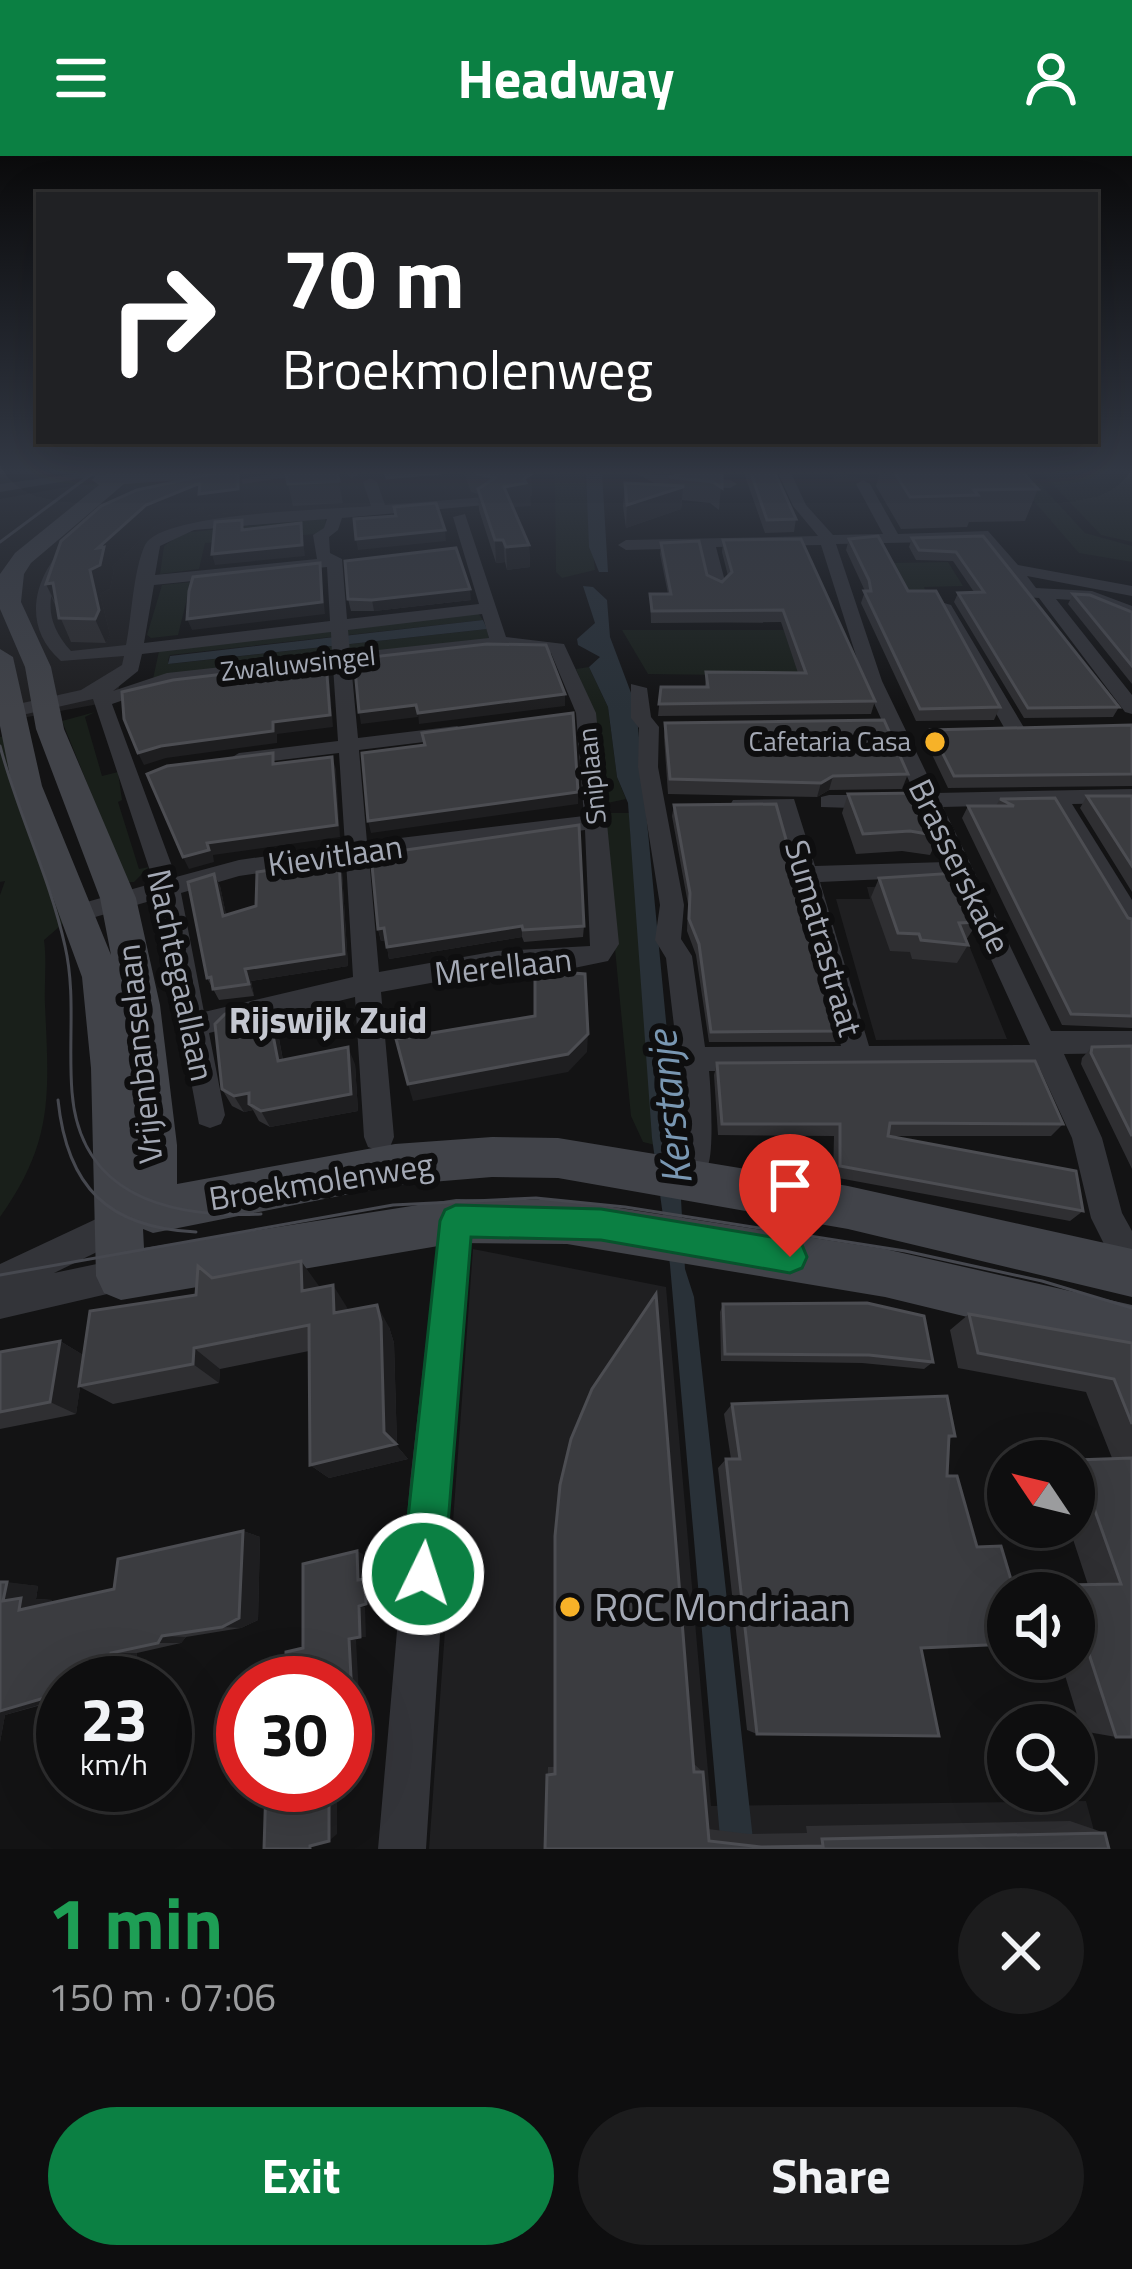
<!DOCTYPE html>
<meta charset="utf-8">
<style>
body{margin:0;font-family:"Titillium Web",sans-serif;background:#1c1c1d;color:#f1f3f6;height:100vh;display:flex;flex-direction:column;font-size:45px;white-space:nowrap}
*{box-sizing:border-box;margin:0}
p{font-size:39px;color:#9b9c9e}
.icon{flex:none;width:66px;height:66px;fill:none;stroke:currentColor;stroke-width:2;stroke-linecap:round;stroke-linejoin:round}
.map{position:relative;height:1693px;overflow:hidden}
.side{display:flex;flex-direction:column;background:#0e0e0f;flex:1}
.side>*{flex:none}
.top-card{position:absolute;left:36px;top:36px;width:1062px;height:252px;border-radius:0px;box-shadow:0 12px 48px #0002,0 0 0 3px #2e2e2f;background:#202124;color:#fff;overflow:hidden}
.needle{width:78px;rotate:305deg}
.controls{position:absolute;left:987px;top:1284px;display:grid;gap:24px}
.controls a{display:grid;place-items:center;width:108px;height:108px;border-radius:50%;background:#0e0e0f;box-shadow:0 12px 48px #0002,0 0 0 3px #2e2e2f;font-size:60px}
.speed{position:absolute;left:36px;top:1500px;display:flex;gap:24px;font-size:60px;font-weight:700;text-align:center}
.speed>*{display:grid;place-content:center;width:156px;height:156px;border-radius:50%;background:#0e0e0f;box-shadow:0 12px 48px #0002,0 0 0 3px #2e2e2f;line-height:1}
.speed small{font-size:30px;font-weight:400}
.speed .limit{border:18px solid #d22;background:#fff;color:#111}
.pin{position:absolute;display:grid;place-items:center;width:102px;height:102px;color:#fff;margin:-123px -51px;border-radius:50% 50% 50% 0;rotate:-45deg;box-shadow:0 0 12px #0007}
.pin .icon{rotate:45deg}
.me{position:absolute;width:132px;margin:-66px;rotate:4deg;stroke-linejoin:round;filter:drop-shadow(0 0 9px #0008)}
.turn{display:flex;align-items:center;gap:42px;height:252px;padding:0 48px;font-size:54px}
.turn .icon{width:156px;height:156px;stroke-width:2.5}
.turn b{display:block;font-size:84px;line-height:102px}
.round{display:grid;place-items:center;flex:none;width:126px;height:126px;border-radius:63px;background:#1c1c1d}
.overview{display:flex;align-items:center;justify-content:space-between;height:204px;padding:0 48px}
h1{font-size:72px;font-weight:700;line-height:90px;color:#1e9e55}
.cta{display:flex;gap:24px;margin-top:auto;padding:24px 48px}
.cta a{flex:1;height:138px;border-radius:72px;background:#0b8043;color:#fff;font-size:48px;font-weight:700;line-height:138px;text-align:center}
.cta a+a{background:#1c1c1d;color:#f1f3f6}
header{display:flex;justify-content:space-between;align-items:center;height:156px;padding:0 48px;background:#0b8043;color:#fff;font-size:54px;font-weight:700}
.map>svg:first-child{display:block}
.built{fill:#1f1f21}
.green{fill:#191f1a}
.water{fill:#293138}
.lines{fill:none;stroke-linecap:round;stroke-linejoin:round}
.street{fill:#333439;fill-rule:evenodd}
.secondary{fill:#414349;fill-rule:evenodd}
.tram{stroke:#46484f;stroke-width:3}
.wall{fill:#2f2f32}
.shaded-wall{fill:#1e1e20}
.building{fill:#3b3c40;stroke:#4c4d52;stroke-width:3}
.route{fill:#0b8043;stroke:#07532c;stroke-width:3}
.poi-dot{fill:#f7b228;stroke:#0e0e0f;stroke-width:4.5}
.labels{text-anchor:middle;stroke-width:12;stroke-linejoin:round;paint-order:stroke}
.far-street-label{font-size:27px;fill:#a4a9b5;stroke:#0e0e0f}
.far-poi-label{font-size:27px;fill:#a4a9b5;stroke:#0e0e0f;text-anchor:end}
.street-label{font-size:33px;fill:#a4a9b5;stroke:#0e0e0f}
.neighbourhood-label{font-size:36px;font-weight:bold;fill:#c5c8d1;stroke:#0e0e0f}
.near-poi-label{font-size:39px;fill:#a4a9b5;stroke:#0e0e0f;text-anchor:start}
.near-water-label{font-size:42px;font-style:italic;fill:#7997b2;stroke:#0e0e0f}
</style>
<header><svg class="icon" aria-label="menu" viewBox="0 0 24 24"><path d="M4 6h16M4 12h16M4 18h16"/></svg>Headway<svg class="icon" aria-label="person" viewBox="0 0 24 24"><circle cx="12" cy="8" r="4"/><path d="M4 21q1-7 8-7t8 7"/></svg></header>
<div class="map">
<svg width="1132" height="1693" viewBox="0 0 1132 1693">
<rect width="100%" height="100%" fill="#131314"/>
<path class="built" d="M227,317H529L531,350L502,352L495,347L191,374L161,388L115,545L0,566V343L72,330Z
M945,730L1007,883L876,884L836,743H870L867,731Z
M473,1093L666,1131L711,1650L1086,1645L1099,1693H429Z"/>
<path class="green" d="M555,317H584L595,414L562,422L556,416Z
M834,317L862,322L916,320L858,317H1030L1085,377L1132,390V406L1079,397L1012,320L834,326Z
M1049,317H1132V386L1101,379L1044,319Z
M325,362L326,374L316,378L205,387L199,413L160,418L164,390L182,377Z
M948,406L963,430L924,431L926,436H907L890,407Z
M191,426L178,479L151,482L147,479L162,429Z
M478,457L483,464L170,499L168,504L169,508L487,473L489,483L153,523L159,495Z
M622,474H788L806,520L648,518Z
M589,511L608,551L617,621L626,643L603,648L594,557L576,513Z
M95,556L85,561L102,620L118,616L122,644L118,646L139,713L149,711L134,726H127L62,565Z
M12,578L66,765L44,784C47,806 44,827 45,849C49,938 54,985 0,1061V739L5,725L0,726V581Z
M602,657H629L655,989L643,986L631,960Z"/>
<path class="water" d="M586,317H602L608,416H599L589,391Z
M583,430L593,431L607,444L610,481L636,550L678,991L685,1113L694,1141L754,1693H721L670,1109L652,982L628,647L617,621L608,551L589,511L600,501L578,489L577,483L595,467Z
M483,464L487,473L168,508L170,500Z"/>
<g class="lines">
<path class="street" d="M81,317H114L0,336V328Z
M278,317H316L208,333L201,329Z
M346,317H358L359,318L352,322Z
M635,317L730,324L737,328L730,332L660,330Z
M778,317H791L806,349L833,379L883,378L856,328L863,324L870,328L898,378L988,375L1018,409L1132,430V440L1027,420L1036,432L1092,435L1132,450V461L1089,445L1056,443L1132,539V558L1125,556L1039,442L1025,441L984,385L836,388L882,525L936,637L1132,633V647L1072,648L1132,744V774L1123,771L1051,648L943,651L1051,875H1132V897L1064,898L1102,982L1122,1057L1132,1075V1125L1120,1120L1091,1062L1072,982L1040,913L709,915C711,933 714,995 708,1009L697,1013L686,1009L677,972L684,955L666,802L655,784L660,749L638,611L639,572L631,562V528L647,532L651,561L659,571L658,611L684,749L681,783L692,800L705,891L841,890L777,655L741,656L730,649L733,644L794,643L815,710L946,706L921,651L909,644L915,638L864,525L821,389L716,391L726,429L718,434L710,429L701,392L626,394L618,389L626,384L818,380L793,350ZM953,720L1030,889L869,890L820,726Z
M370,322L377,326L385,349L485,341L492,345L485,349L342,362L338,374L329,381L330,397L342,403L347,463L479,448L453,361L465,358L506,481L564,488L596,557L619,788L608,805L574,812L497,815L381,836L394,981L390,991L379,995L368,991L364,981L355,841L209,877L225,959L221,968L210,972L199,968L157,743L78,766L66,757L69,751L154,727L93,543L0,564V552L81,534L122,509L124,500L61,505C17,467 37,412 75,380L88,383C55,417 32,452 71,495L126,489C132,459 133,415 145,389C161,356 332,354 371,350L363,326ZM327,363L324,372L313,379L317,403L155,419L160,390L194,374ZM327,411L330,465L144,487L154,429ZM482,458L489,482L350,497L348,474ZM331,476L332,499L167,517L113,535L138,515L142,498ZM499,491L551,497L576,557L584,660L367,686L359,594L457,582L467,576L457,570L358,582L351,508ZM333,510L338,585L239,597L229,603L239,609L339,597L345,689L239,704L176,721L112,548L170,528ZM585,674L590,790L497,795L379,816L369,701ZM346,705L353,821L204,856L181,737L239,720Z
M937,445L951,449L1026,575L1023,579L1016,581L1006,575L935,449Z
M829,639H882L893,646L882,653L821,651V641Z
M126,1049L138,1054L142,1065L138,1076L54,1117L111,1105L126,1094L138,1099L143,1111L133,1132L0,1163V1108Z
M456,1049L468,1054L472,1065L450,1326L426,1693H378L410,1326L440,1065L444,1054Z"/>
<path class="secondary" d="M114,317H205L195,323L124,328L31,407L24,418L21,446L51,511L64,573L136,742L160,849L177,989V1028L395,988L492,981L558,982L848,1030L1132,1093V1141L848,1073L558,1022L492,1021L395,1029L153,1077L143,1073L144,1092L456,1043L567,1044L885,1093L1132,1149V1201L885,1141L567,1088L456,1087L121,1144L104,1137L96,1120L91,912L82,821L12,630L0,570V493L13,501L42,630L111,799L100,742L36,573L25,511L0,453V418L15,397L99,329L92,324L95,320Z"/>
<path class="tram" d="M0,386L93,317
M0,590C18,658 50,722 65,790C76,838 68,887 72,936C80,1041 171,1062 261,1058
M58,944C67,1031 108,1072 196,1076
M0,1119L393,1049L536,1042L625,1051L905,1095L1042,1125L1132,1152"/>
</g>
<path class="wall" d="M216,317H240L244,333L245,355L206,360L203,351L154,371L112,411L114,415L110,433L100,438L110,478L106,487L71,486L46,428Z
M337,317L343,347L293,350L288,328Z
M464,317H530L532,339L526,343L527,348L513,350L529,389L530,411L507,414L505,406L496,407L479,354L478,338L471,336Z
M722,317L719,354L710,347L682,344L681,353L626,372L623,350L625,327L668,330L669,321Z
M744,317H775L796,363L794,376L765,377Z
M880,317H1023L1038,333L1025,365L969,366L967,371L901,373L876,330Z
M983,380L1119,551L1113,561L1024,562L954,446L958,437L974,436L953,405L916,404L909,391L912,382Z
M849,383L908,435L1000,551L994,564L916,565L861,447L865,435L846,394Z
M723,384L875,545L871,558L658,560L661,531H705L706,516L798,517L781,466L651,467L650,438H668L660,398L661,387L707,419L722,426L728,420L722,396Z
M1073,438L1132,456V528L1068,448Z
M348,443L471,444L374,455H351Z
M665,567L908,618L902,633L829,634L817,641L668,638L664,581Z
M1132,569V630L948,632L926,586L931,574Z
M848,638L939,680L930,699L902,695L856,698L842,657Z
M1087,640H1132V736L1080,652Z
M1055,642L1128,762L1132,763V872L1062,869L962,662L968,650H996L1000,643Z
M674,649L840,875L835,886H709L696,799L687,775L688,748L672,660Z
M339,704L342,716L348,810L251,825L254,840L219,844L207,822L214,718L220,730L226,759L256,750Z
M879,722L978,766L966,784L968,789L957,807L912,803L910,796L890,795L871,741Z
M584,770L583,781L524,786L522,781L389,803L386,784L381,785L378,773Z
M267,848L276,866L283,904L355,908L358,955L270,971L259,965L253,954L244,956L232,950L222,933Z
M1132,890V1013L1081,908L1082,902L1092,891Z
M717,907L1063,968L1051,980H888L1083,1055L1070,1065L833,1021L834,980L718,979L714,919Z
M301,1105L319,1132L348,1154L389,1171L394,1187L397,1290L408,1303L329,1322L310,1309L309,1195L220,1213L219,1227L113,1248L80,1231L76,1258L0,1273V1196L60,1185L83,1199L196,1139L212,1122Z
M723,1148L933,1206L924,1213L862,1207L721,1205L720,1156Z
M969,1158L1132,1187V1581H1116L1082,1575L1060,1503H1074V1437H1040L1038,1432L1088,1429L1069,1371H1074V1305L1112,1302L1086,1236L958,1212L950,1174Z
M732,1248L955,1280L949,1283L921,1492L757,1578L747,1574L718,1312L726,1303H731L724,1258Z
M243,1375L260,1381L258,1464L241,1472L186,1481L181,1487L137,1497L134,1523L128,1527H63V1543L5,1559L0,1586V1426L38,1430L36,1443L52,1444L51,1447L114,1433Z
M694,1608L703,1616L708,1673L749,1678L807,1677L806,1670L1070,1665L1105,1677L1109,1693H545L548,1611Z"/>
<path class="shaded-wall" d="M240,317L244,333L245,355L206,360L203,351L154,371L112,411L114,415L110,433L100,438L110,478L106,487L95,463L90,414L98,392L146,349L200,327Z
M441,317L444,339L390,344L387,322Z
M531,318L532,339L526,343L527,348L505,352L504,331Z
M683,331L681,353L626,372L627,349Z
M301,367L305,400L215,409L212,398Z
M445,374L446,385L358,394L356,383Z
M495,384H503L505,406L496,407Z
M529,389L530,411L507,414L506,391Z
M320,407L325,458L192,474L187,463Z
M53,427L58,452L46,428Z
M470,433L471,444L374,455L372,444Z
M326,506L329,518L333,571L277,578V587L166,602L144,609L138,597L161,590L273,566Z
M565,538V550L419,568L418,557Z
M416,549L418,561L361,568L359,556Z
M332,601L336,613L340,681L213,699L214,706L189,713L183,701L207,687Z
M833,620L829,634L817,641L821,627Z
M578,636V648L371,677L368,665Z
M339,704L342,716L348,810L251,825L254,840L245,813Z
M214,718L220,730L229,772L223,760Z
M522,770V781L389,803L387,791Z
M384,772L387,784L381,785L378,773Z
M267,848L276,866L286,922L278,905Z
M588,878L587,896L568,916L413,945L408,928Z
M348,891L355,908L358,955L270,971L261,955Z
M249,937V948L253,954L244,956L234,940Z
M301,1105L319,1130V1159L302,1135Z
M333,1129L348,1153L349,1179L334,1157Z
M377,1149L389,1171L394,1187L397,1290L408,1303L329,1322L310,1309L384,1276Z
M60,1185L85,1200L76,1258L50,1246Z
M194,1192L220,1213L219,1227L193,1208Z
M243,1375L260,1381L258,1464L241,1472L222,1471Z
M357,1395L363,1398L364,1426L358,1424Z
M365,1423L371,1425L372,1449L366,1448Z
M7,1426L38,1430L36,1443L52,1444L50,1456L19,1454L3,1445Z
M359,1450L365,1451L366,1481H360Z
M162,1480L186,1481L181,1487H158Z
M349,1483L356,1484L359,1539L352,1540Z
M111,1497H137L134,1523L128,1527H105Z
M51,1540L59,1543L5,1559L0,1586V1555Z
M352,1541L353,1574L346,1576L345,1542Z
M336,1629H344V1639L337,1644V1678L329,1685V1646Z"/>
<path class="building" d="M216,317H238V333L199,338L200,327L146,349L98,392L104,391L100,409L90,414L99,454L95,463L59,462L53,427L46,428L61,385L101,350L137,334Z
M286,317H337L339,325L288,328Z
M385,317H441L387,322Z
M475,317H530L531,318L524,323L526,327L504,331L529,389L506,391L503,384H495L478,333L495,322Z
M683,317H722V332L713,326L669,321Z
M751,317H775L796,363L767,364Z
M895,317H1023L1038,333L974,334L978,339L910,341Z
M625,327L683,330V331L627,349Z
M436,347L445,374L356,383L354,363L396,360L394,351Z
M242,364V374L301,367L302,389L212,398L215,366Z
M878,380L908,435H936L1000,551L920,553L864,435H871L869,424L849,383Z
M983,380L1119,551L1028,552L958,437L984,436L956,396L919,394L912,382Z
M801,383L875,545L659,548L661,531H708L706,516L806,517L783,454L652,455L650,438H671L661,387L699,385L707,419L722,426L732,416L723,384Z
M456,392L470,433L372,444L348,443L345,405Z
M320,407L322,446L187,463L189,435L193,421Z
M1073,438L1090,439L1132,456V510Z
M487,488L546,489L565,538L418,557L416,549L359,556L354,503Z
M326,506L330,559L273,566V575L161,590L138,597L124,563L122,536L173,524Z
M573,557L578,636L368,665L362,597L425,589L422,577Z
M884,564L908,618L833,620L821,627L670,623L665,567Z
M1132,569V618L954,620L931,574Z
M273,597V608L332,601L337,669L207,687L209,694L183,701L147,618L167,610Z
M920,637L939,680L910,675L863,678L848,638Z
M1087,640H1132V710Z
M1055,642L1128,762L1132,763V860L1071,858L968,650H1014L1000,643Z
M776,648L840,875L711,876L699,788L689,763L690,737L674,649Z
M579,669L584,770L523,774L522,770L387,791L384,772L378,773L371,699Z
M339,704L344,798L245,813L249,828L213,833L211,821L207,822L188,726L214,718L223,760L256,750L257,716Z
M956,717L978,766L959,767L968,789L921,784L919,778L898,777L879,722Z
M535,814L585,818L588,878L568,898L408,928L396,883L535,860Z
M267,848L278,905L348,891L351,938L261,955L249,948V937L234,940L222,933L215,868L225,858Z
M1132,890V980L1091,897L1092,891Z
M1035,905L1063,968L890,967L888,980L1076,1015L1083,1055L840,1010V968H722L717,907Z
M301,1105L302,1135L333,1129L334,1157L377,1149L381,1166L384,1276L396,1288L310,1309L309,1169L194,1192L193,1208L79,1230L90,1155L196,1139L198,1110L212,1122Z
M656,1138L694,1616H703L709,1685L761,1691L823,1690L822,1683L1105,1677L1109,1693H545L547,1619L555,1618V1380L560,1329L571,1283L592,1233Z
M867,1147L924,1160L933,1206L869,1199L725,1198L723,1148Z
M969,1158L1132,1187V1268L1114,1223L978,1197Z
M60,1185L50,1246L0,1256V1196Z
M947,1240L955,1280H949L947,1320H957L977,1391L1001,1390L1015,1437H1008V1488L921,1492L939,1580L757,1578L726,1303H740L732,1248Z
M1132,1302V1581H1116L1074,1452V1437H1069L1067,1429L1121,1428L1077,1304Z
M243,1375L239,1462L222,1471L162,1480L158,1487L111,1497L107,1526L63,1527V1542L55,1544L51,1540L0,1555V1426H7L3,1445L21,1442L19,1454L114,1433L118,1403Z
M357,1395L358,1424L365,1423L366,1448L359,1450L360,1481L349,1483L352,1540L345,1542V1527H286V1496L303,1492V1408Z
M266,1629H336V1644L329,1646V1685L310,1690V1693H264Z"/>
<linearGradient id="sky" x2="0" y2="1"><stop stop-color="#0a0a0b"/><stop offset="0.57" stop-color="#333945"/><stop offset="1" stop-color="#333945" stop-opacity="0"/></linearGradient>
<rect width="1132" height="554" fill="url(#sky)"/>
<path class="route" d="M456,1049L601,1053L790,1084L802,1089L807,1101L802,1112L790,1117L601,1084L471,1081L444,1418L438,1432L423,1439L408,1432L402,1418L440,1065L445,1054Z"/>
<g class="poi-dot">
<circle cx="935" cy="586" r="12"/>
<circle cx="570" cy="1451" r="12"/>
</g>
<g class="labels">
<g class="far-street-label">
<text transform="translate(298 508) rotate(-6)" y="9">Zwaluwsingel</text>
<text transform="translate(592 620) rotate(-96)" y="9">Sniplaan</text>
</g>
<g class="far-poi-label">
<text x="911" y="595">Cafetaria Casa</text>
</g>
<g class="street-label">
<text transform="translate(335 699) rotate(-8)" y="12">Kievitlaan</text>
<text transform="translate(960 710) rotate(64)" y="12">Brasserskade</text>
<text transform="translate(824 782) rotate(74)" y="12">Sumatrastraat</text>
<text transform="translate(503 810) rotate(-6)" y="12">Merellaan</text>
<text transform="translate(181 819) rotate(78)" y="12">Nachtegaallaan</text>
<text transform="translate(139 898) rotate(-96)" y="12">Vrijenbanselaan</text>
<text transform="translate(321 1025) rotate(-9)" y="12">Broekmolenweg</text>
</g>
<g class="neighbourhood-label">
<text x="328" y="877">Rijswijk Zuid</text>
</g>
<g class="near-poi-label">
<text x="594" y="1465">ROC Mondriaan</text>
</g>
<g class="near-water-label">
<text transform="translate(669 952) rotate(-96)" y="15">Kerstanje</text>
</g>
</g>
</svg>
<div class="controls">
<a><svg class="needle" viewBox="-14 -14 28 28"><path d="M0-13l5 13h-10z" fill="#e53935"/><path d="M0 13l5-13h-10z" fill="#9b9c9e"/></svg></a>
<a><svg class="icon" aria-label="sound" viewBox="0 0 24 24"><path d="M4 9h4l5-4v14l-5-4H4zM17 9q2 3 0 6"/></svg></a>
<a><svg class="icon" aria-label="search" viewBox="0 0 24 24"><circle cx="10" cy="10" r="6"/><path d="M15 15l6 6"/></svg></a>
</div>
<div class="speed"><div>23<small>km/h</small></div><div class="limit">30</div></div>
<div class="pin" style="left:790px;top:1101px;background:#d93025"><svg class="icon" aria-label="arrive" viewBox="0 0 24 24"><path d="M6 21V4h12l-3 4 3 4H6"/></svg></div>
<svg class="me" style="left:423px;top:1418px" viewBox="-20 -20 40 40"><circle r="17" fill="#0b8043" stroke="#fff" stroke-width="3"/><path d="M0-11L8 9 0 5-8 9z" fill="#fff"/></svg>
<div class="top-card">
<div class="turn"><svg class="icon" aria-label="right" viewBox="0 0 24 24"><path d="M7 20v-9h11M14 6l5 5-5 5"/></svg><div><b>70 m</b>Broekmolenweg</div></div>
</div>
</div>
<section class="side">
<div class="overview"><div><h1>1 min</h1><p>150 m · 07:06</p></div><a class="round"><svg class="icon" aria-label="close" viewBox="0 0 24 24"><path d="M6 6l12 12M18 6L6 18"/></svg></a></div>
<div class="cta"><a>Exit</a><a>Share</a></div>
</section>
